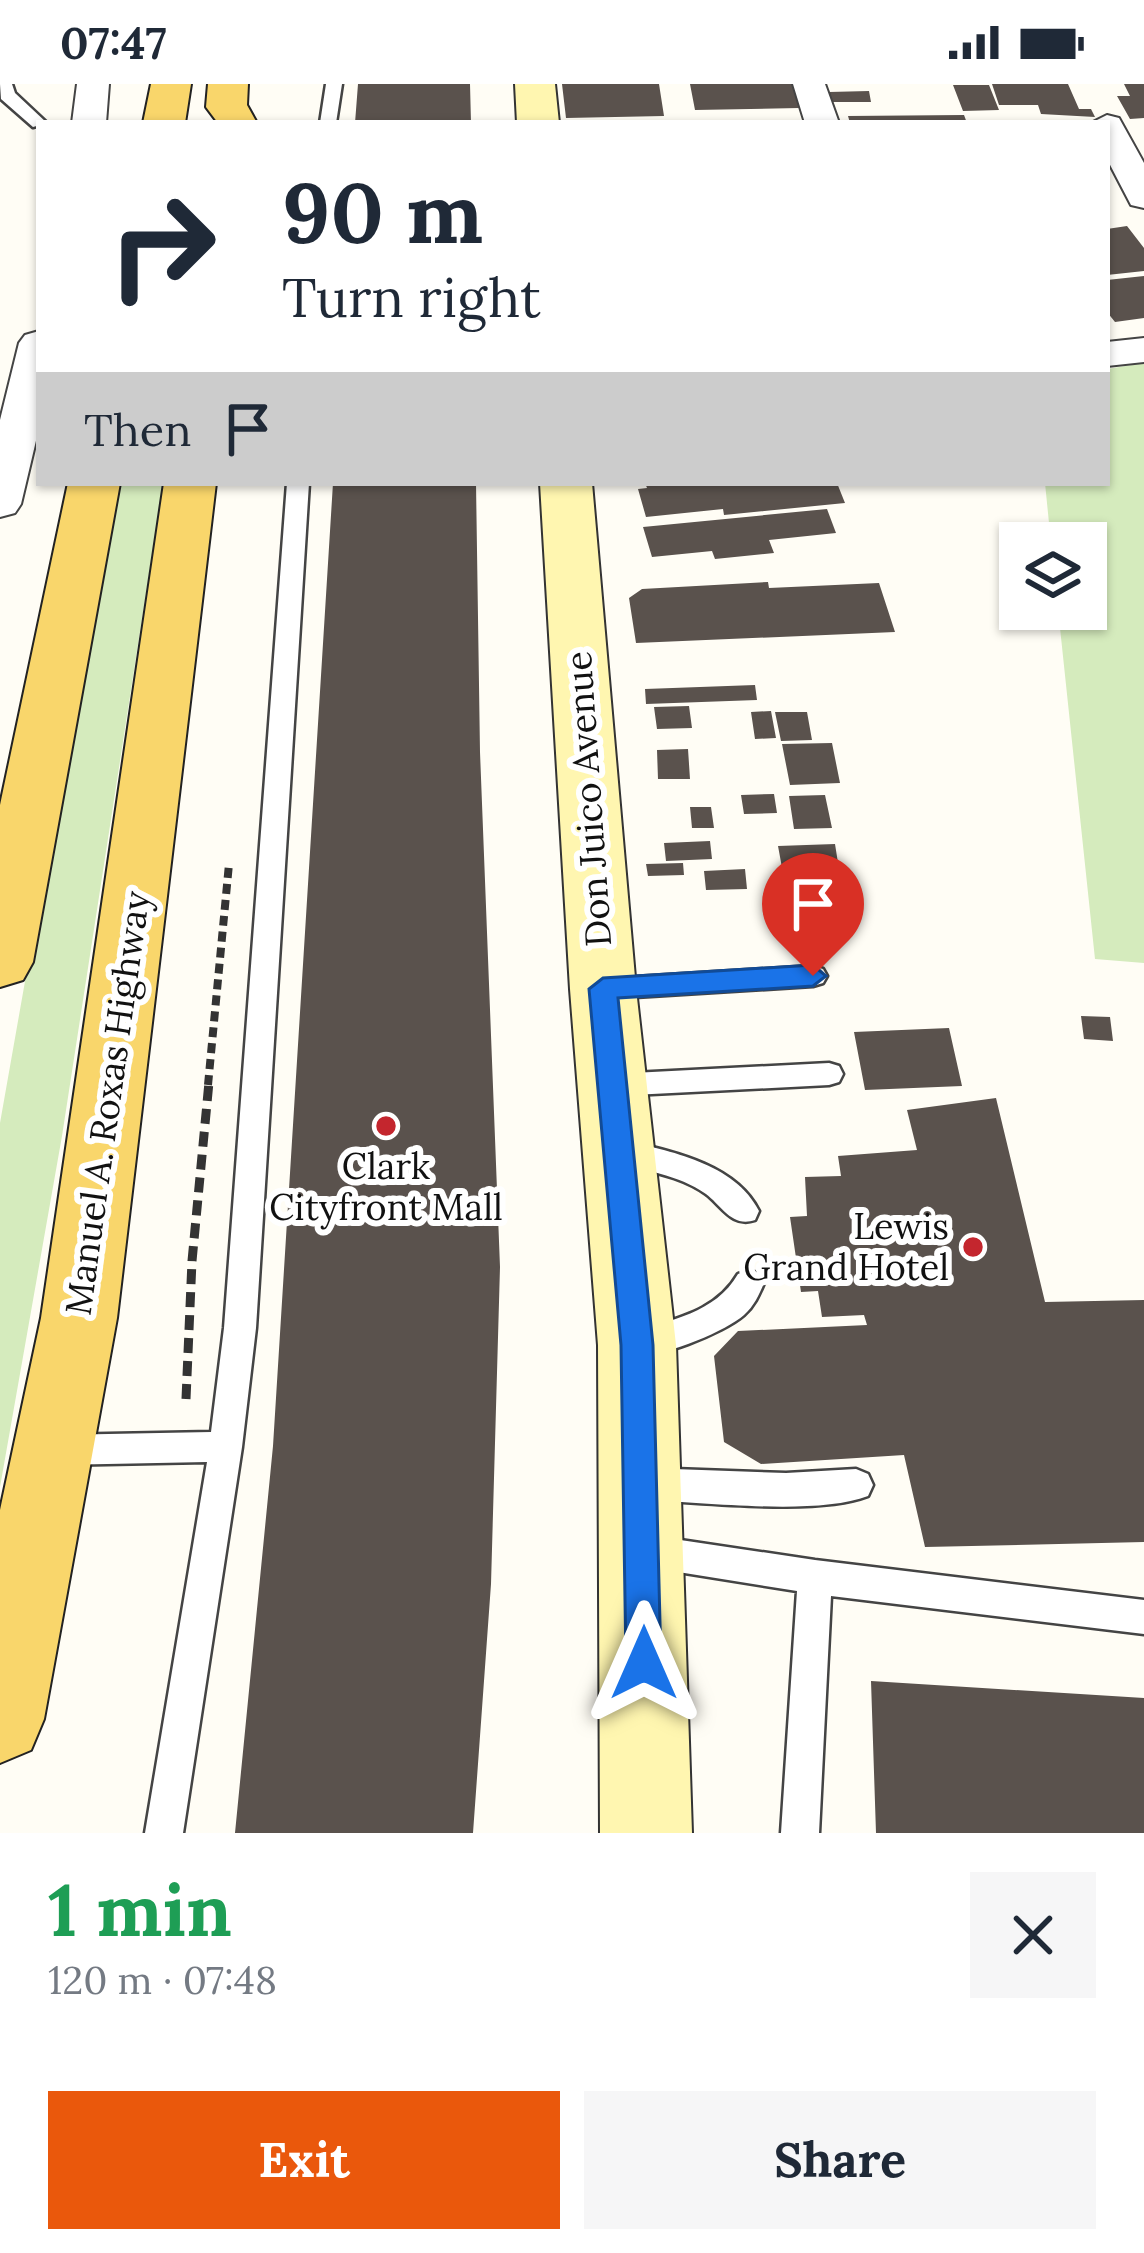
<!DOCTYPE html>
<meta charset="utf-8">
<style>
body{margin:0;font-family:Lora,serif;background:#f6f6f7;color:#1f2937;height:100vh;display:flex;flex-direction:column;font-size:45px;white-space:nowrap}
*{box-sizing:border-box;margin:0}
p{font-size:39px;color:#747a83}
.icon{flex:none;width:66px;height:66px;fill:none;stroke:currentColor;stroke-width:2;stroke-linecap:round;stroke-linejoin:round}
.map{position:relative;height:1749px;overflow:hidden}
.sheet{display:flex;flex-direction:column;background:#fff;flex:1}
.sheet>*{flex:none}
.hud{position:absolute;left:36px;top:36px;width:1074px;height:366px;border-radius:0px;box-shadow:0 3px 9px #0004;background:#fff;color:#1f2937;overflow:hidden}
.buttons{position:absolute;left:999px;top:438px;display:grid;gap:24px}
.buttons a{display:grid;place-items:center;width:108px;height:108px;border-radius:0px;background:#fff;box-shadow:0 3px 9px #0004;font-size:60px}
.pin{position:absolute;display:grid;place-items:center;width:102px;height:102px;color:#fff;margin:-123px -51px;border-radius:50% 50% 50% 0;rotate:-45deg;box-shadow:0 0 12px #0007}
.pin .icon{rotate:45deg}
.me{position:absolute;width:132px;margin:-66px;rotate:0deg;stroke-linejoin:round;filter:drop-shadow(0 0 9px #0008)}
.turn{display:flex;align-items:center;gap:42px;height:252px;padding:0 48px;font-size:54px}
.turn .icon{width:156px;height:156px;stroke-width:2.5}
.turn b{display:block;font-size:84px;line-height:102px}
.then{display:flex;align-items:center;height:114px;padding:0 48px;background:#0003;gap:24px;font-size:45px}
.round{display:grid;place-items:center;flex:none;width:126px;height:126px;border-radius:0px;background:#f6f6f7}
.summary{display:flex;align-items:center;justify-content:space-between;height:204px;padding:0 48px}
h1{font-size:72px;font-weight:700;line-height:90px;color:#1e9e55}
.action{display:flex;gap:24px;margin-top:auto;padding:24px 48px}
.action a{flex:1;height:138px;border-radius:0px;background:#ea580c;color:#fff;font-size:48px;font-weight:700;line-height:138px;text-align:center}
.action a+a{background:#f6f6f7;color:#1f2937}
.status{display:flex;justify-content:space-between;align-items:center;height:84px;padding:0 60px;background:#fff;direction:ltr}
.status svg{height:33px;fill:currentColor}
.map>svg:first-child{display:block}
.green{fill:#d5ebbd}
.building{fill:#5a524d}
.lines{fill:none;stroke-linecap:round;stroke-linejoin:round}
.service-casing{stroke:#444;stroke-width:5}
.minor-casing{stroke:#444;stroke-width:4}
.secondary-casing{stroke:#333;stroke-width:4}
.primary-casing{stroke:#222;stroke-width:4}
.path-far1{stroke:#333;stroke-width:8;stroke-dasharray:10 6;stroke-linecap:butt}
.path{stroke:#333;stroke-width:9;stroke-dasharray:15 8;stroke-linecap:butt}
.service{fill:#fff;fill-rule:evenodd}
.minor{fill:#fff;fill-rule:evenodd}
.secondary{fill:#fff6b0;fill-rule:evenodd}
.primary{fill:#f9d66b;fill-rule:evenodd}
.route{fill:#1a73e8;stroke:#114b97;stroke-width:3}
.poi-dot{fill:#c4262e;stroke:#fff;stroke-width:4.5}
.labels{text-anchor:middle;stroke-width:12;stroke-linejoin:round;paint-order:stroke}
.street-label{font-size:36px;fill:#111;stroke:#fff}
.poi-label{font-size:36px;fill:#111;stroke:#fff}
</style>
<div class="status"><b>07:47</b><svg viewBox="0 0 49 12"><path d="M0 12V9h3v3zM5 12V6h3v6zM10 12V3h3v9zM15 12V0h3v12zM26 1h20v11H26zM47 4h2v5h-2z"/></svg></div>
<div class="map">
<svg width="1144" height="1749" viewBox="0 0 1144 1749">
<rect width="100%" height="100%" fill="#fffdf5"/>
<path class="green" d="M1144,279V879L1095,875L1058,525H1086V459H1051L1045,399H1107V285Z
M113,399H163L62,1052L0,1403V1039Z"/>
<path class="building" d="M358,0H470L471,39H355Z
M562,0H659L664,32L566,34Z
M690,0H793L799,24L695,26Z
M992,0H1068L1079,25H1091L1095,33L1041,30L1038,21H999Z
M1124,0H1144V34L1130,35L1117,12H1130Z
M953,1H989L999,26L963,27Z
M869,7L871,18H831L829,8Z
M964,31L967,39H850L848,32Z
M1127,142L1144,164V187L1107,191V145Z
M1144,192V234L1115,238L1107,228V196Z
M333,399H476L480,668L500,1183L491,1500L473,1749H235L273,1362Z
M645,399H837L845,419L724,431L723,425L646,433L638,405L647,404Z
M827,425L836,449L769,456L774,469L715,475L712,467L652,473L643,443Z
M768,498L769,504L879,499L895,548L636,559L629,514L642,505Z
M755,601L757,616L646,620L645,605Z
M689,622L692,644L657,645L654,623Z
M771,627L776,654L755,655L751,628Z
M775,628H807L812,656L781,657Z
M832,659L840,699L790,701L782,660Z
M688,665L690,695H658L657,666Z
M774,710L777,729L744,730L741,711Z
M825,711L832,744L794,745L789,712Z
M690,723H711L714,744H692Z
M710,757L712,775L666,777L664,759Z
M835,760L841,798L785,800L778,762Z
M683,779L684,791L648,792L646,780Z
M745,785L747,805L706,806L704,787Z
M1081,932L1110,933L1113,957L1084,955Z
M949,944L962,1002L865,1006L854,948Z
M996,1014L1045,1218L1144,1216V1458L925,1463L904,1371L761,1380L724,1358L714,1272L738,1247L867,1241L864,1231L822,1233L818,1207L801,1208L790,1133L807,1132L805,1093L841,1092L838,1072L917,1066L907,1026Z
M871,1597L1144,1614V1749H876Z"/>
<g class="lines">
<defs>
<path id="service" d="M0,0H12L15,9L47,39L33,43L1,15Z
M326,0H342L336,39H320Z
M287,399H309L256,1244L242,1363L183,1749H145L207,1378L57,1381L45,1377L41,1366L45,1355L57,1351L211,1348L224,1244Z
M813,882L823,885L827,892L823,899L813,902L603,915L593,912L589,905L593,898L603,895Z
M829,979L839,982L843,990L839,998L829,1001L613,1012L603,1009L599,1001L603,993L613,990Z
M622,1056C669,1067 735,1079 759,1127L755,1136C732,1144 722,1122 706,1110C678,1090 643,1087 612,1077L607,1068L612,1059Z
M749,1186L760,1190L764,1199C759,1211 754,1222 744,1231C725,1248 653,1278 630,1270L625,1260L630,1250C670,1235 715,1230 738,1190Z
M646,1384L786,1389L856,1385L868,1390L873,1401L868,1412C816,1432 704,1418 646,1416L634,1411L629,1400L634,1389Z
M647,1451L815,1476L1144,1516V1550L831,1512L819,1749H781L797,1507L647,1483L635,1479L630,1467L635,1455Z"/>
<path id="minor" d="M77,0H109L106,39H72Z
M793,0H825L839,39H805Z
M1107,31L1119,34L1144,79V124L1131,121L1107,75V39H1091Z
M39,247V344L21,420L15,429L0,433V336L19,259L25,251Z
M1144,254V278L1107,282V258Z"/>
<path id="secondary" d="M515,0H555L559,39H517Z
M540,399H592L636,905L676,1261L692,1749H600L598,1261L570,905Z"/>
<path id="primary" d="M151,0H191L185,39H143Z
M208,0H248L247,21L257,39H218L206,23Z
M68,399H120L33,878L23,896L0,903V721Z
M164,399H216L117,1234L44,1635L31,1666L0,1679V1426L41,1234Z"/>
</defs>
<use href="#service" class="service-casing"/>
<use href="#minor" class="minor-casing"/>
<use href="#secondary" class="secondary-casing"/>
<use href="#primary" class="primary-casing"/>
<path class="path-far1" d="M208,1001L229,780"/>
<path class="path" d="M186,1315L192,1177L209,998"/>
<use href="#service" class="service"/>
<use href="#minor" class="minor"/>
<use href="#secondary" class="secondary"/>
<use href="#primary" class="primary"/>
</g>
<path class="route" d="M813,881L826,892L813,902L618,914L653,1261L661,1579L656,1592L644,1597L631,1592L626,1579L621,1261L589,905L603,894Z"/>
<g class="poi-dot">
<circle cx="386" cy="1042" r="12"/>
<circle cx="973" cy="1163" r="12"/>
</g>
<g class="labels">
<g class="street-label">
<text transform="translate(588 715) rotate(-94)" y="13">Don Juico Avenue</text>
<text transform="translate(107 1019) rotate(-82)" y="13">Manuel A. Roxas Highway</text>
</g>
<g class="poi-label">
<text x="386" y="1095">Clark<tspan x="386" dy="41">Cityfront Mall</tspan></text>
<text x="949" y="1155" text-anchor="end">Lewis<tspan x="949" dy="41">Grand Hotel</tspan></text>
</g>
</g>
</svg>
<div class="buttons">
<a><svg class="icon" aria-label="layers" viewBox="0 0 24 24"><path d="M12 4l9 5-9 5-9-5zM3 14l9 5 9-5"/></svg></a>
</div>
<div class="pin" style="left:813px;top:892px;background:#d93025"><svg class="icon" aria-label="arrive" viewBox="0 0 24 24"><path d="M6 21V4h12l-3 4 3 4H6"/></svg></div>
<svg class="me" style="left:644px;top:1579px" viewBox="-20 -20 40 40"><path d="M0-17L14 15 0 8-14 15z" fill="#1a73e8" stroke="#fff" stroke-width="4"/></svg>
<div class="hud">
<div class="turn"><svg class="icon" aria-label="right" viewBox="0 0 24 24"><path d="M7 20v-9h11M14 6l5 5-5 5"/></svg><div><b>90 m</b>Turn right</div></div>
<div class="then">Then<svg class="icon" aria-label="arrive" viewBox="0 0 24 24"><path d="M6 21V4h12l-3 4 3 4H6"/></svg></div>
</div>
</div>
<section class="sheet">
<div class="summary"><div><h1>1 min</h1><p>120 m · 07:48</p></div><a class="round"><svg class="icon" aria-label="close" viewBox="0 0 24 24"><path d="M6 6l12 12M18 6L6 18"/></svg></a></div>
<div class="action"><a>Exit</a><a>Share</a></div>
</section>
